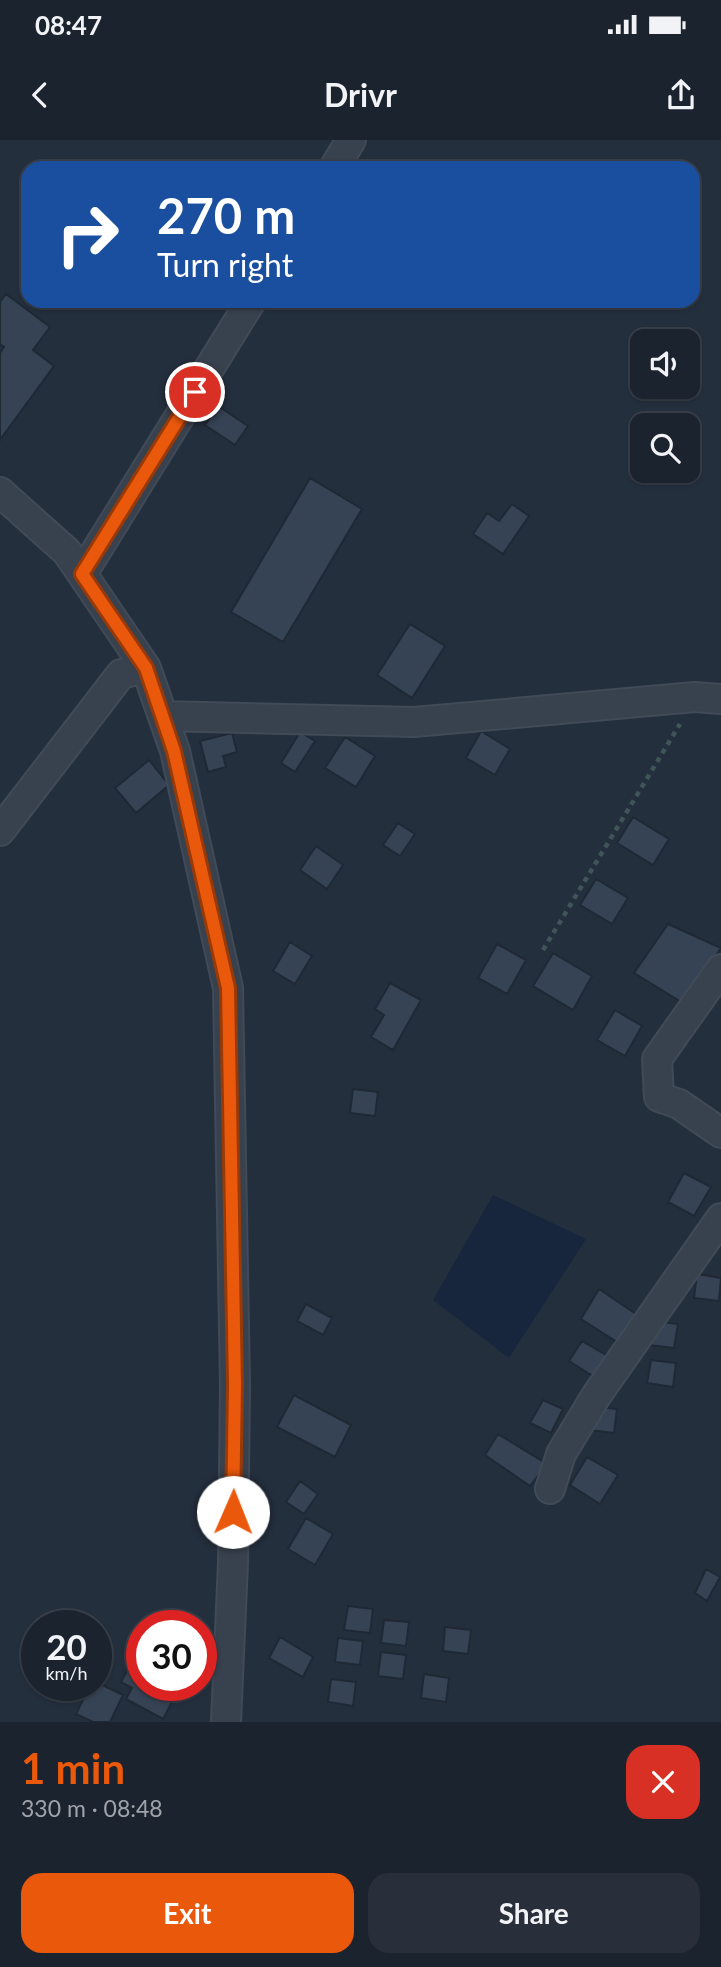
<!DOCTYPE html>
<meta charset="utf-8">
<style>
body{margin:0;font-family:Lato,sans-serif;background:#282f3a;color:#f1f3f6;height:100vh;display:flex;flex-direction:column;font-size:26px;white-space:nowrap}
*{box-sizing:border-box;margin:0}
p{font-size:23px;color:#a0a4aa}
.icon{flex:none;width:38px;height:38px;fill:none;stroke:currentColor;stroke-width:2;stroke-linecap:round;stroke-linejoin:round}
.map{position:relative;height:1582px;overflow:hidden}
.sheet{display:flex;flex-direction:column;background:#1b232e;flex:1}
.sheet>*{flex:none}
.top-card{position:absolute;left:21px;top:21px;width:679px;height:147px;border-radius:21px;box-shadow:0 2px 5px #0004,0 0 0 2px #39404a;background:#1a4fa0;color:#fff;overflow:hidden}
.controls{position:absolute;left:630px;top:189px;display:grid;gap:14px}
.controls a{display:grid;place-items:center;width:70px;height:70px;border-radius:14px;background:#1b232e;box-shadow:0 2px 5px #0004,0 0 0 2px #39404a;font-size:35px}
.speed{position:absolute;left:21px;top:1470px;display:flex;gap:14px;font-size:35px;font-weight:700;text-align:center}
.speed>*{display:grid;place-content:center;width:91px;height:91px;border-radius:50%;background:#1b232e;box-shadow:0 2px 5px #0004,0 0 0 2px #39404a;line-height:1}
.speed small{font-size:18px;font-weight:400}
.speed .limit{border:10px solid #d22;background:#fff;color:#111}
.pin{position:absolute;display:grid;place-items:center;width:60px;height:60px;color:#fff;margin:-30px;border:4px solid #fff;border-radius:50%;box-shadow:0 2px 7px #0007}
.me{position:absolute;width:77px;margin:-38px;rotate:1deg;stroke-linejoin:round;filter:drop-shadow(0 0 5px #0008)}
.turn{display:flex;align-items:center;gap:24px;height:147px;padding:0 21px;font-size:32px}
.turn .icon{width:91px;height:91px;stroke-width:2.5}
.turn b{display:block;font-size:49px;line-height:60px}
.round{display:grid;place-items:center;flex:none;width:74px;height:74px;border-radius:21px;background:#282f3a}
.overview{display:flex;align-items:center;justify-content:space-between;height:119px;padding:0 21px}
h1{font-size:42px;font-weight:700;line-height:52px;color:#ea580c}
.action{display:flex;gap:14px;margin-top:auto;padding:14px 21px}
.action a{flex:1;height:80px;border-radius:21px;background:#ea580c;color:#fff;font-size:28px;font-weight:700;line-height:80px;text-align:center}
.action a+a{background:#282f3a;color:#f1f3f6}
.status{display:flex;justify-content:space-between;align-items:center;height:49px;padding:0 35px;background:#1b232e;direction:ltr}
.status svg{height:19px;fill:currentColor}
header{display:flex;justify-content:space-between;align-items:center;height:91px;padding:0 21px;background:#1b232e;font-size:32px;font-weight:700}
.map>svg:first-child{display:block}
.water{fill:#17263c}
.building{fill:#364354;stroke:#1f2835;stroke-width:2}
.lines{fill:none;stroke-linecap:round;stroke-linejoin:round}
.minor-casing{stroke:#414a57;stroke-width:32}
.path{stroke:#3f5557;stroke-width:4.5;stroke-dasharray:5 5;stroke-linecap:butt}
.minor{stroke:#38414e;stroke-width:28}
.route-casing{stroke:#983908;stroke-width:18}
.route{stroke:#ea580c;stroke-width:12}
</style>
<div class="status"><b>08:47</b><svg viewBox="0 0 49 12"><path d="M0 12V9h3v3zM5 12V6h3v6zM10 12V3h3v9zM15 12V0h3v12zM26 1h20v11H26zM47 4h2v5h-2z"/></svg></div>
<header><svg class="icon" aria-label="back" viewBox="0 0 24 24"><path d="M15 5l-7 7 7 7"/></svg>Drivr<svg class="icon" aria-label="share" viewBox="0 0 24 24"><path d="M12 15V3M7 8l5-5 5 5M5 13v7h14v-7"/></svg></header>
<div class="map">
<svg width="721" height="1582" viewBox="0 0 721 1582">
<rect width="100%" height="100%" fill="#242f3e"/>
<path class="water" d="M493,1055L586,1099L509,1218L433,1160Z"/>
<path class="building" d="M6,154L50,187L33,210L54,226L0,300V213L4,207L0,204V162Z
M218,266L248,286L235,305L205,285Z
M310,338L362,369L283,502L231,472Z
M512,364L529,376L503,414L473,394L487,373L499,381Z
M410,484L445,506L412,558L377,535Z
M481,591L510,609L495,635L466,618Z
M300,592L315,601L295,632L281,623Z
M232,593L237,612L223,616L226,627L208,632L200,601Z
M345,597L375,616L356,647L325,628Z
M149,620L169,645L136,673L115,648Z
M633,677L669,699L653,725L617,703Z
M398,683L415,694L400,716L383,705Z
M316,706L343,725L327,749L300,730Z
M596,739L628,758L612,784L580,765Z
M668,784L721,808L683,863L634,833Z
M290,802L312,816L295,844L273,831Z
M497,804L526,820L507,854L478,838Z
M553,813L592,836L573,870L533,846Z
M390,843L421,860L393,910L371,897L384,875L375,869Z
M615,870L642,886L625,916L597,900Z
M353,949L378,952L375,976L350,973Z
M684,1033L711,1047L694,1076L668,1062Z
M697,1134L721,1138L719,1161L694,1158Z
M599,1149L639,1176L620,1204L581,1179Z
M306,1164L332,1178L323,1195L297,1181Z
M652,1181L678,1184L674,1208L649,1205Z
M582,1201L611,1218L599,1240L569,1221Z
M651,1220L676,1223L673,1247L647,1243Z
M294,1255L351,1285L335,1317L277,1287Z
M543,1260L563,1269L551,1293L530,1283Z
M592,1266L617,1269L614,1293L589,1290Z
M498,1294L547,1324L530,1346L485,1315Z
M587,1317L618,1335L600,1364L570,1345Z
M300,1341L318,1354L304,1374L286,1362Z
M306,1378L333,1394L315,1425L288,1409Z
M706,1429L720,1437L707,1461L695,1453Z
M348,1466L373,1469L370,1493L344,1490Z
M384,1480L409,1482L406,1506L381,1503Z
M445,1487L471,1490L468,1514L443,1511Z
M280,1497L313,1517L303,1537L269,1518Z
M338,1498L363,1501L360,1525L335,1522Z
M381,1512L406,1515L403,1539L378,1536Z
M142,1521V1545H181L163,1579L126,1559L132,1548L121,1542L128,1529L135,1533Z
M424,1534L449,1538L446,1562L421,1558Z
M331,1539L356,1542L353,1566L328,1562Z
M96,1542L123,1555L110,1582H93L76,1574L90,1545H96Z"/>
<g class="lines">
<defs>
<path id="minor" d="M334,28L351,0
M0,352L67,412L146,528L175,611L228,848L235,1245L233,1423L226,1582
M82,434L251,161
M163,576L414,582L695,557L721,559
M0,691L121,534L146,528
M721,829L657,919L659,957L679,964L721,993
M550,1349L561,1314L596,1256L721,1078"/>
</defs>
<use href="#minor" class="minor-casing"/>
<path class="path" d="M543,810L680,584"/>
<use href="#minor" class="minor"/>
</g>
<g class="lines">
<defs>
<path id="route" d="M195,252L82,434L146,528L174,611L228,848L235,1245L233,1372"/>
</defs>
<use href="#route" class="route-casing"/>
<use href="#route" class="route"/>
</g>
</svg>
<div class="controls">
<a><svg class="icon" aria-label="sound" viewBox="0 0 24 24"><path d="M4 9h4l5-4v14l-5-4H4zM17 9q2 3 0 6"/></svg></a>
<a><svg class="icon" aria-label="search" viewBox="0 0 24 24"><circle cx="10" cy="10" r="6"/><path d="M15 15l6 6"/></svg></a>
</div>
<div class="speed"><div>20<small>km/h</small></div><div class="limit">30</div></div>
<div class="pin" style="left:195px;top:252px;background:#d93025"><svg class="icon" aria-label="arrive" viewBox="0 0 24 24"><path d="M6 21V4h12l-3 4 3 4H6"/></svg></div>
<svg class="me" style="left:233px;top:1372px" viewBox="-20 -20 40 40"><circle r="19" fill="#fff"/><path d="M0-13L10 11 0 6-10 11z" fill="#ea580c"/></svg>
<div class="top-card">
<div class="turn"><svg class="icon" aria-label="right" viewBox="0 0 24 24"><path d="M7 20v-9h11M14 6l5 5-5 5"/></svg><div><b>270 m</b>Turn right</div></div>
</div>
</div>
<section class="sheet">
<div class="overview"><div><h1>1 min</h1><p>330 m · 08:48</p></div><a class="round" style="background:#d93025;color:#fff"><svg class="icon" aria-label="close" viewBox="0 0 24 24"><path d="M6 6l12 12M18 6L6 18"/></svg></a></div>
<div class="action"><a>Exit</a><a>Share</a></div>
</section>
